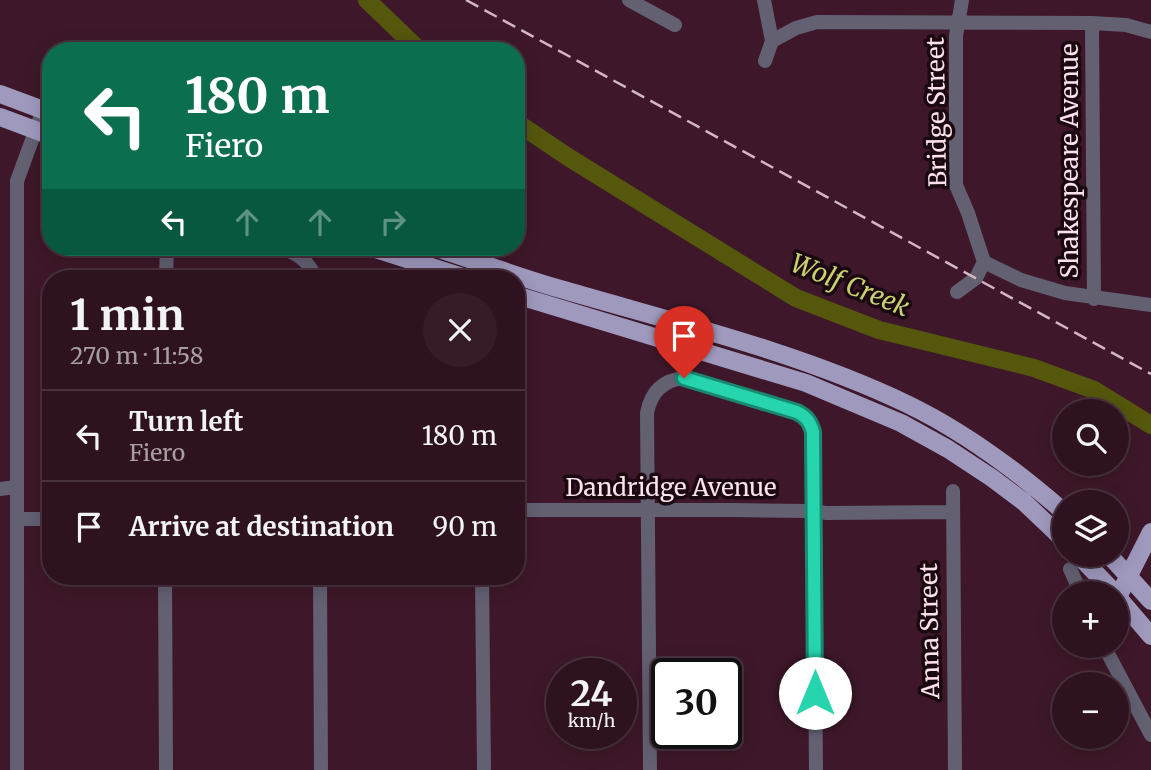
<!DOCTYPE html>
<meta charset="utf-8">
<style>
body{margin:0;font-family:Merriweather,serif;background:#361b29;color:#f1f3f6;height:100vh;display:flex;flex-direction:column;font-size:26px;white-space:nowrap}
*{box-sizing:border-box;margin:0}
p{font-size:23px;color:#a79ea5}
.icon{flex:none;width:38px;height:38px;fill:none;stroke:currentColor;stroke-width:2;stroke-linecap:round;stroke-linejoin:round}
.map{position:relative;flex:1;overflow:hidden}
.side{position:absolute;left:42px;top:270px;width:483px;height:315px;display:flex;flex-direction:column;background:#2e1220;border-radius:28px;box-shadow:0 4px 18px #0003,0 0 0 2px #49323e}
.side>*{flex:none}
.guide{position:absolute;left:42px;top:42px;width:483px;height:214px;border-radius:28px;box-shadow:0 4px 18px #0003,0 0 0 2px #49323e;background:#0b6e4f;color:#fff;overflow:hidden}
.buttons{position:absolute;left:1052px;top:399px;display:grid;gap:14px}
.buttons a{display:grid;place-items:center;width:77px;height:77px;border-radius:50%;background:#2e1220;box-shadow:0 4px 18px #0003,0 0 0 2px #49323e;font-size:35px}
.speed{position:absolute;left:546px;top:658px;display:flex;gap:14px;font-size:35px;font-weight:700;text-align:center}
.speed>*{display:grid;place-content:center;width:91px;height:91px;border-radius:50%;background:#2e1220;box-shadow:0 4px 18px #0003,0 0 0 2px #49323e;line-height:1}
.speed small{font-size:18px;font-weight:400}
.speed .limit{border:4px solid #111;border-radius:10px;background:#fff;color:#111}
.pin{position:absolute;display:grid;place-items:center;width:60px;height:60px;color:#fff;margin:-72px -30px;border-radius:50% 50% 50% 0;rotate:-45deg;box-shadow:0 0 7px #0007}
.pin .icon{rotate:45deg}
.me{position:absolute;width:77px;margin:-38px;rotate:0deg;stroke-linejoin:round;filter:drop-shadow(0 0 5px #0008)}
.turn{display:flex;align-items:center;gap:24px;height:147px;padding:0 28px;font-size:32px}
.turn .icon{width:91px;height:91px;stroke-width:2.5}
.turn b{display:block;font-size:49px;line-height:60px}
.lanes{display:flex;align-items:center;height:66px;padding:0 28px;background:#0003;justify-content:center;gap:35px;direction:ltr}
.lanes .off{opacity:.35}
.round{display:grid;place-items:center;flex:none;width:74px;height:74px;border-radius:37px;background:#361b29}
.summary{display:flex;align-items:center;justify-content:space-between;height:119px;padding:0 28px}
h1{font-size:42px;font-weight:700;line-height:52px}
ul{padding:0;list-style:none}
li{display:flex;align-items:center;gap:21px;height:91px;padding:0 28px;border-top:2px solid #49323e}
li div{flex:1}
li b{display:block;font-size:26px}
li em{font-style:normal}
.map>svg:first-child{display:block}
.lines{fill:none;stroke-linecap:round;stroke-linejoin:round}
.river{stroke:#54570c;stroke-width:18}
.minor{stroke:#636072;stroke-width:14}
.major{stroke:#9f99be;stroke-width:18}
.rail{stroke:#d4b7c3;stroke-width:2.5;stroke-dasharray:14 7;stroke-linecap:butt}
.route-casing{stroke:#198a71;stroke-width:18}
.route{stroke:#26d5ae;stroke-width:12}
.labels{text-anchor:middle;stroke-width:7;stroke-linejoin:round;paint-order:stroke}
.street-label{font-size:24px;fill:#fde2ec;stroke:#1a0911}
.water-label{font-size:26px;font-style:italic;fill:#c9d06e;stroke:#1a0911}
</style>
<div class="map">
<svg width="1151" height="770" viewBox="0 0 1151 770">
<rect width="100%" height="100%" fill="#3e182a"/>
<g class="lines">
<path class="river" d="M367,0L420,51
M516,122L568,157L796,298L879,330L1034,368L1094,390L1151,425"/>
<path class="minor" d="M629,0L675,25
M764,0L772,41
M1092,23L1094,299
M765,61L772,41L796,28L817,22L1092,23L1126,25L1151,32
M278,247C297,253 308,260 316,278
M984,262L1021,280L1065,293L1151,305
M166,278L167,247
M957,292L976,278L984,262L968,213L956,185V36L962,0
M0,489L16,487
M953,491L955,770
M516,510H733L807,511L827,513L952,512
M17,519H51
M1070,569L1081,593
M165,576L166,770
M320,576L321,770
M482,576L484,770
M1104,646L1151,735
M17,770V181L43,110
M650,770L647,413C651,392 663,380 684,378L797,412C807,417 810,422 813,432L816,770"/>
<path class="major" d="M0,94L51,113
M0,117L51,136
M369,247L466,278
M433,247C477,261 520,278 564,290C677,323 801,353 907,404C963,431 1017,471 1064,512
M516,295L806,383L901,423L948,449L992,478L1024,502L1064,540
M1078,555L1115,593
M1109,555L1151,601
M1116,595L1151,636
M1118,597L1151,532"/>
<path class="rail" d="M466,0L1151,374"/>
</g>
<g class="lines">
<defs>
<path id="route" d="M684,378L797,412C807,417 810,422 813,432L815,693"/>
</defs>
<use href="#route" class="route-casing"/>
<use href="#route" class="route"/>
</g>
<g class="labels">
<g class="street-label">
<text transform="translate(937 112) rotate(-91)" y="8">Bridge Street</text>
<text transform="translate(1070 161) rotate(-90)" y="8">Shakespeare Avenue</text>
<text x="671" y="496">Dandridge Avenue</text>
<text transform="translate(930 631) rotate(-91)" y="8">Anna Street</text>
</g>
<g class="water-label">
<text transform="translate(850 285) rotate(22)" y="9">Wolf Creek</text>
</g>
</g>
</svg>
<div class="buttons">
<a><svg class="icon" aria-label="search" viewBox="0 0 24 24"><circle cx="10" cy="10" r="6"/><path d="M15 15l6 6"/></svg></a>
<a><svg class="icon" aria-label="layers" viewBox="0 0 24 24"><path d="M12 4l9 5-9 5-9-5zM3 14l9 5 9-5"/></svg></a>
<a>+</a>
<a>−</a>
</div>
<div class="speed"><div>24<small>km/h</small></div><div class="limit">30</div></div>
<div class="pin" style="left:684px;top:378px;background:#d93025"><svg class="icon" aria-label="arrive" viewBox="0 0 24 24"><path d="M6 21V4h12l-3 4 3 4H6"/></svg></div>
<svg class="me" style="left:815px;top:693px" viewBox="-20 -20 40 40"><circle r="19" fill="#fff"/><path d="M0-13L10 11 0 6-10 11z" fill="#26d5ae"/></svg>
<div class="guide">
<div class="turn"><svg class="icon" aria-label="left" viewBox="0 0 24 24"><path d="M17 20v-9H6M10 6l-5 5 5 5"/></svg><div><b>180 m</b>Fiero</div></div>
<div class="lanes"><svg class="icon" aria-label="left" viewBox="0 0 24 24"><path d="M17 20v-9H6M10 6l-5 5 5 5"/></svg><svg class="icon off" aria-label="ahead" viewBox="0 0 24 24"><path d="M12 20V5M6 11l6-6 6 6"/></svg><svg class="icon off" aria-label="ahead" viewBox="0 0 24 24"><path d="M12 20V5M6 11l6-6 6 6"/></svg><svg class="icon off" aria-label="right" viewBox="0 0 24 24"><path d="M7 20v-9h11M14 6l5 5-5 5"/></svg></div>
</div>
<section class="side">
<div class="summary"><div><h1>1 min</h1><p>270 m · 11:58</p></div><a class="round"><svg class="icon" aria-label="close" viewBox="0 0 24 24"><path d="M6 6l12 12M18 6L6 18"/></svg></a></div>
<ul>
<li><svg class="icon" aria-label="left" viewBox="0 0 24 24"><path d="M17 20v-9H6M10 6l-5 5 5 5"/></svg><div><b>Turn left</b><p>Fiero</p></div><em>180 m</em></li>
<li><svg class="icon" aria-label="arrive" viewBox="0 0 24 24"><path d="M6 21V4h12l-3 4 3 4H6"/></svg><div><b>Arrive at destination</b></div><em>90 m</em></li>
</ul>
</section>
</div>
